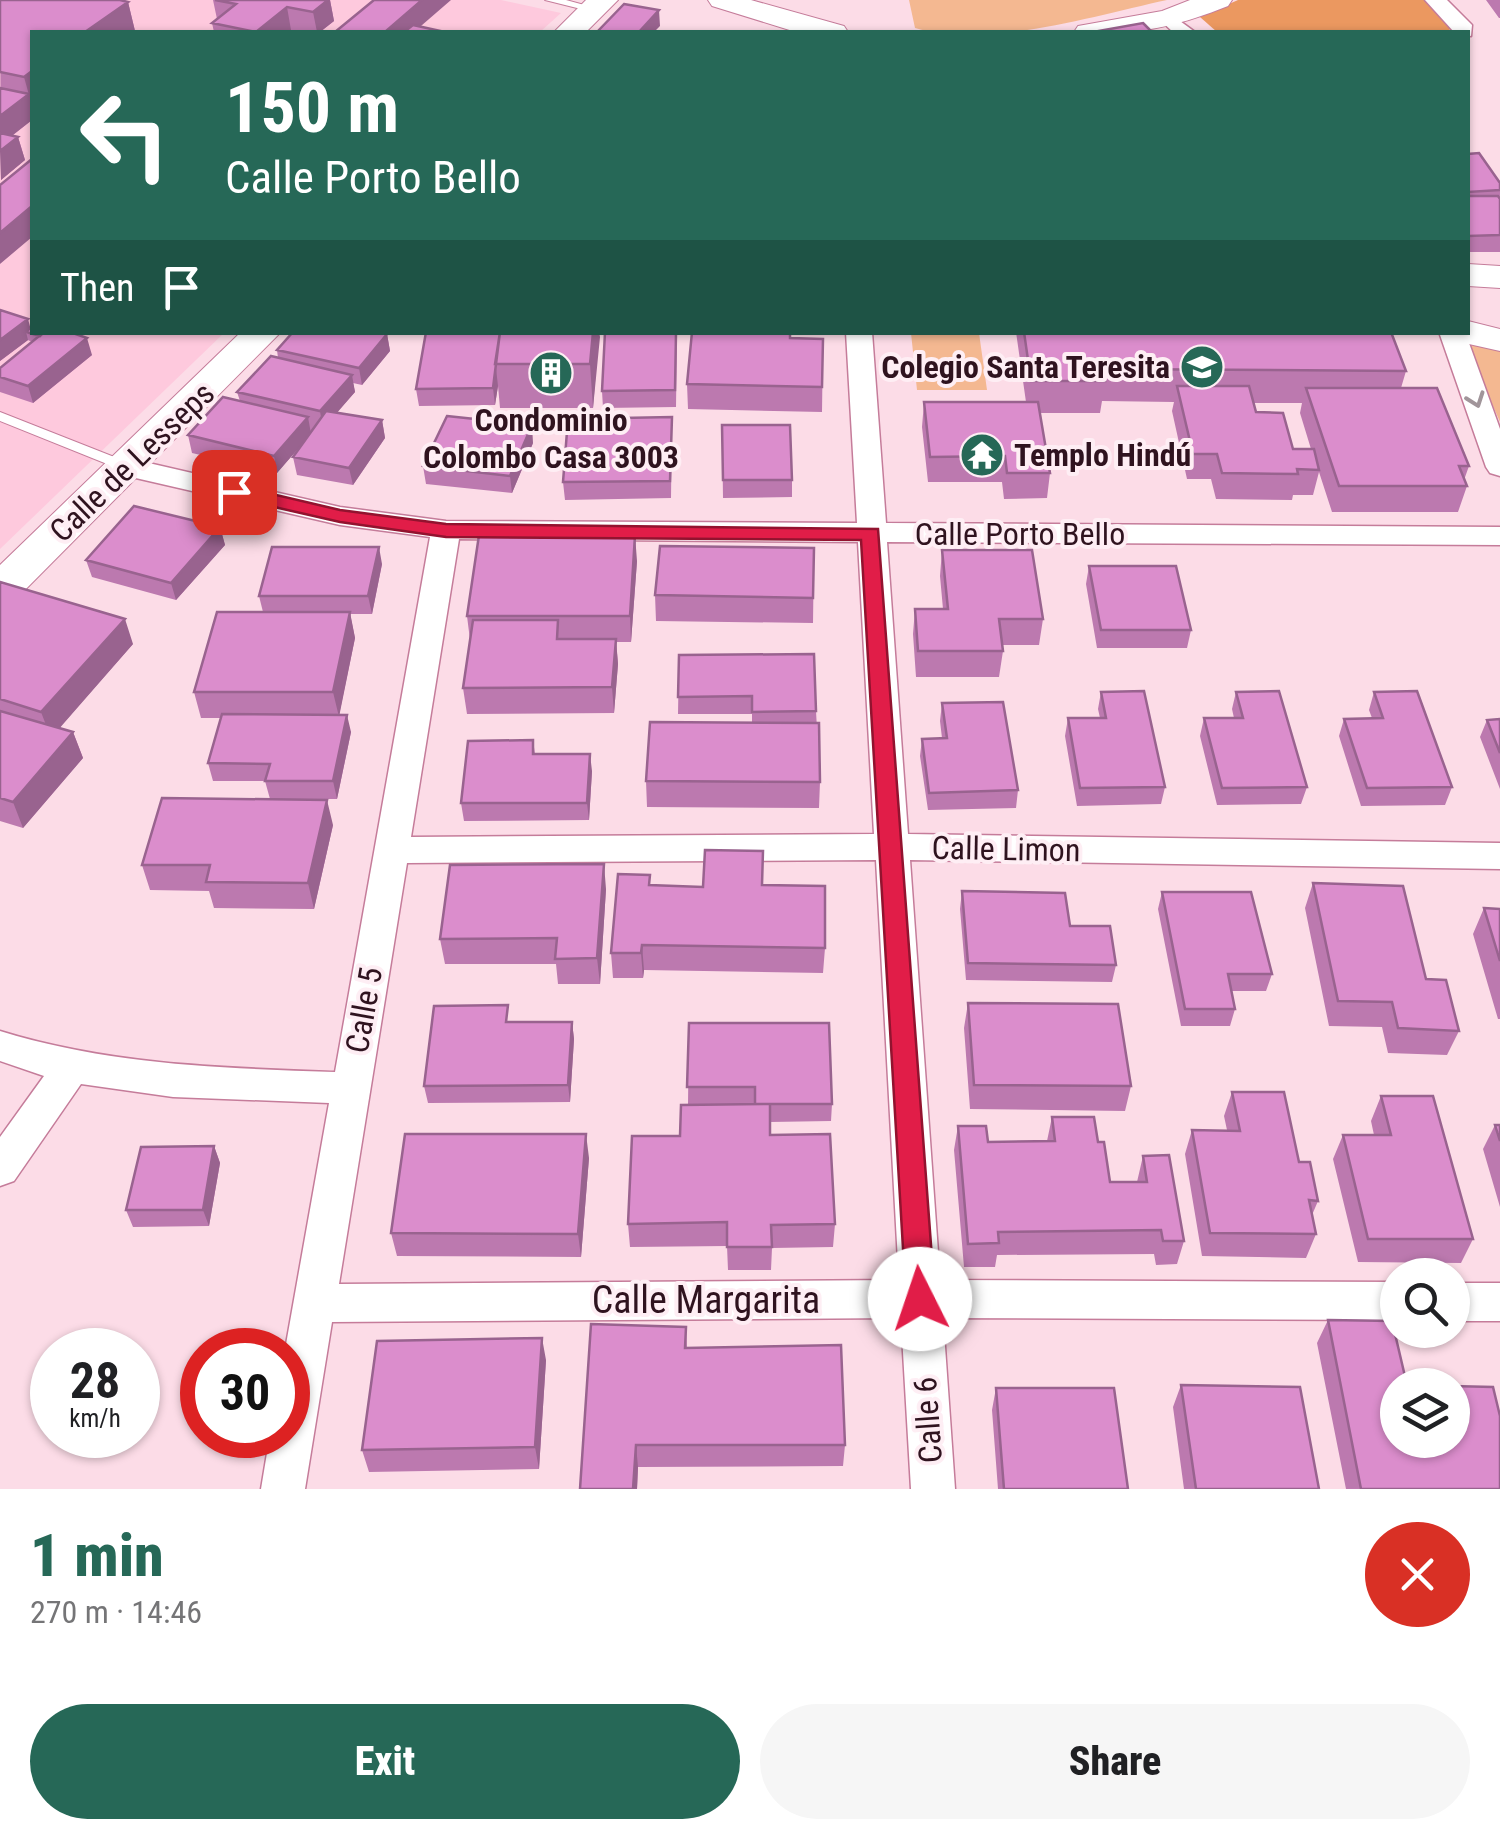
<!DOCTYPE html>
<meta charset="utf-8">
<style>
body{margin:0;font-family:"Roboto Condensed",sans-serif;background:#f6f6f6;color:#202124;height:100vh;display:flex;flex-direction:column;font-size:38px;white-space:nowrap}
*{box-sizing:border-box;margin:0}
p{font-size:32px;color:#757577}
.icon{flex:none;width:55px;height:55px;fill:none;stroke:currentColor;stroke-width:2;stroke-linecap:round;stroke-linejoin:round}
.map{position:relative;height:1489px;overflow:hidden}
.sheet{display:flex;flex-direction:column;background:#fff;flex:1}
.sheet>*{flex:none}
.hud{position:absolute;left:30px;top:30px;width:1440px;height:305px;border-radius:0px;box-shadow:0 2px 8px #0004;background:#266857;color:#fff;overflow:hidden}
.fabs{position:absolute;left:1380px;top:1258px;display:grid;gap:20px}
.fabs a{display:grid;place-items:center;width:90px;height:90px;border-radius:50%;background:#fff;box-shadow:0 2px 8px #0004;font-size:50px}
.speed{position:absolute;left:30px;top:1328px;display:flex;gap:20px;font-size:50px;font-weight:700;text-align:center}
.speed>*{display:grid;place-content:center;width:130px;height:130px;border-radius:50%;background:#fff;box-shadow:0 2px 8px #0004;line-height:1}
.speed small{font-size:25px;font-weight:400}
.speed .limit{border:15px solid #d22;background:#fff;color:#111}
.pin{position:absolute;display:grid;place-items:center;width:85px;height:85px;color:#fff;margin:-42px;border-radius:20px;box-shadow:0 5px 15px #0006}
.me{position:absolute;width:110px;margin:-55px;rotate:356deg;stroke-linejoin:round;filter:drop-shadow(0 0 8px #0008)}
.turn{display:flex;align-items:center;gap:35px;height:210px;padding:0 30px;font-size:45px}
.turn .icon{width:130px;height:130px;stroke-width:2.5}
.turn b{display:block;font-size:70px;line-height:85px}
.then{display:flex;align-items:center;height:95px;padding:0 30px;background:#0003;gap:20px;font-size:38px}
.round{display:grid;place-items:center;flex:none;width:105px;height:105px;border-radius:52px;background:#f6f6f6}
.overview{display:flex;align-items:center;justify-content:space-between;height:170px;padding:0 30px}
h1{font-size:60px;font-weight:800;line-height:75px;color:#266857}
.action{display:flex;gap:20px;margin-top:auto;padding:20px 30px}
.action a{flex:1;height:115px;border-radius:60px;background:#266857;color:#fff;font-size:40px;font-weight:800;line-height:115px;text-align:center}
.action a+a{background:#f6f6f6;color:#202124}
.map>svg:first-child{display:block}
.built{fill:#fec9dd}
.green{fill:#f4b891}
.forest{fill:#eb9860}
.lines{fill:none;stroke-linecap:round;stroke-linejoin:round}
.lane-casing{stroke:#c57c9a;stroke-width:2}
.street-casing{stroke:#c57c9a;stroke-width:3}
.secondary-casing{stroke:#c57c9a;stroke-width:2}
.lane{fill:#fff;fill-rule:evenodd}
.street{fill:#fff;fill-rule:evenodd}
.secondary{fill:#fff;fill-rule:evenodd}
.wall{fill:#bc79af;fill-rule:evenodd}
.shaded-wall{fill:#99638f}
.building{fill:#db8dcc;stroke:#99638f;stroke-width:2.5}
.oneway{stroke:#a1959a}
.route{fill:#e11d48;stroke:#92132f;stroke-width:2.5}
.labels{text-anchor:middle;stroke-width:8;stroke-linejoin:round;paint-order:stroke}
.poi-label{font-size:32px;font-weight:bold;fill:#2f131f;stroke:#feeef4;text-anchor:end}
.street-label{font-size:32px;fill:#2f131f;stroke:#feeef4}
.near-street-label{font-size:38px;fill:#2f131f;stroke:#feeef4}
</style>
<div class="map">
<svg width="1500" height="1489" viewBox="0 0 1500 1489">
<rect width="100%" height="100%" fill="#fcdce7"/>
<path class="built" d="M0,0H501L561,13L540,32H32V332L224,333L0,549Z"/>
<path class="green" d="M909,0H1167C1092,16 990,49 915,28Z
M911,333H979L987,390H917Z
M1465,342L1500,347V422Z"/>
<path class="forest" d="M1238,0H1426L1449,24L1450,32H1217L1200,17Z"/>
<g class="lines">
<defs>
<path id="lane" d="M545,0H566L599,9L593,12Z
M0,412L132,464L135,467L132,470H122L0,421Z"/>
<path id="street" d="M1425,0H1447L1472,25L1471,36L1454,32Z
M1169,13L1195,32H1173L1159,19Z
M846,332H872L886,523L1500,527V545L887,542L908,834L1500,843V869L910,860L940,1280L1398,1282V1320L943,1318L955,1489H911L901,1318L332,1322L305,1489H261L270,1435H288L285,1350L329,1103L173,1097L81,1084L14,1181L0,1186V1137L44,1076L0,1061V1031C110,1065 221,1068 335,1072L430,537L340,525L127,476L117,473L113,467L117,461L127,458L340,507L446,521L857,523ZM459,539L858,542L874,834L411,837ZM876,860L899,1280L339,1284L407,863Z
M1439,332H1465L1500,429V476L1490,473L1486,467Z
M1452,1283H1500V1321H1452Z"/>
<path id="secondary" d="M586,0H618L586,32H554Z
M708,0H751L844,26L848,32H796L712,6Z
M1190,0H1232L1228,6C1173,28 1133,36 1074,32L1078,26L1162,11Z
M1468,264L1500,266V288L1468,286Z
M1468,321L1500,329V351L1451,340L1446,332H1468Z
M241,332H281L15,600L0,605V565Z"/>
</defs>
<use href="#lane" class="lane-casing"/>
<use href="#street" class="street-casing"/>
<use href="#secondary" class="secondary-casing"/>
<use href="#lane" class="lane"/>
<use href="#street" class="street"/>
<use href="#secondary" class="secondary"/>
</g>
<path class="wall" d="M0,0L128,2L135,31L132,32H32V120L13,135L18,137L25,160L1,180Z
M213,0H330L334,21L320,32H306L291,30L288,32H214L212,23L217,19Z
M1486,0H1500V18H1499Z
M1468,154L1500,183V252H1468Z
M0,310L30,328L92,355L33,403L0,392V368L32,342L28,340L0,361Z
M426,332H599L593,408H500L498,386L495,405L419,406L416,389Z
M677,332L676,407L603,408L602,391Z
M1016,332H1391L1406,371L1401,388L1469,466L1464,480L1467,486L1458,512H1332L1319,472L1313,495H1293L1292,500L1216,499L1211,479H1187L1172,411L1174,402L1102,401L1100,413H1040L1050,473L1047,498L1004,499L1002,482H928L922,427L924,402H1026ZM1253,403H1302L1300,413L1311,449H1293L1256,412Z
M387,334L390,351L362,385L353,383L355,392L337,412L382,420L385,438L353,485L297,475L293,457L301,445L277,473L192,453L188,435L240,401L237,392L278,358L277,350Z
M790,338L823,339L822,412L688,409L687,384Z
M672,417L671,498L565,500L563,482Z
M722,425L792,480V497L723,498Z
M533,443L512,493L426,484L423,466Z
M220,527L225,545L176,600L92,577L86,560Z
M814,548L813,623L656,621L655,595Z
M942,550L1043,619L1039,645H1002L1003,651L999,677H916L913,634L915,609H943L940,576Z
M637,561L631,642H616L618,664L614,713L467,714L463,688L470,640L467,616Z
M382,564L372,614H350L355,638L339,715L351,732L337,799H270L265,781H213L208,763L221,718H201L194,692L263,612L259,596Z
M1089,566L1191,630L1187,648H1097L1086,584Z
M0,582L133,644L59,728L73,732L83,758L23,828L0,821Z
M679,655L816,711L820,782L819,808L647,807L646,781L752,722V714H678Z
M1101,692L1165,787L1161,804L1077,806L1065,736L1068,718H1100L1098,709Z
M1236,692L1307,787L1301,804L1217,805L1200,736L1204,718H1234L1232,709Z
M1374,692L1452,787L1445,805L1361,806L1339,736L1344,719L1372,718L1369,710Z
M942,703L1018,790L1016,808L928,810L920,756L922,739L942,738L940,721Z
M1500,719V789L1480,737L1487,720Z
M533,740L535,754L592,771L589,820L464,821L461,803Z
M333,825L314,909L214,908L209,891L150,890L142,865Z
M650,875V885L703,887L762,885L825,948L823,973L644,970L643,978H613L611,953Z
M1313,883L1426,979L1459,1031L1447,1055L1388,1053L1382,1027L1329,1026L1305,908Z
M606,889L600,984H558L556,964H445L440,939Z
M962,891L1070,926L1116,965L1112,982L966,980L960,909Z
M1162,892L1272,974L1266,991H1231L1235,1009L1230,1026H1181L1158,909Z
M1484,908L1500,909V1019H1498L1473,934Z
M968,1003L1131,1086L1125,1111L970,1109L964,1028Z
M510,1022H572L574,1039L570,1102L428,1103L424,1086Z
M689,1023L832,1104L831,1121L770,1122V1135L835,1224L833,1247L772,1248L771,1270H728L727,1246L630,1247L628,1224L680,1136L755,1104H688Z
M1232,1092L1299,1162L1318,1201L1312,1215L1316,1234L1306,1258L1202,1256L1185,1154L1192,1130H1227L1224,1116Z
M1381,1096L1473,1239L1461,1263L1358,1262L1333,1159L1343,1135H1374L1371,1121Z
M1052,1117L1098,1142L1110,1182H1137L1143,1156L1184,1241L1177,1264L1156,1265L1154,1254L997,1255L995,1267H964L954,1150L958,1126L988,1142L1047,1141Z
M1495,1125H1500V1207L1483,1149Z
M214,1146L220,1163L209,1226L133,1227L126,1210Z
M589,1158L581,1257L397,1256L391,1233Z
M1328,1320L1407,1385L1500,1489H1346L1317,1343Z
M686,1327L687,1348L845,1445L843,1466L638,1467L637,1489H580Z
M546,1360L539,1469L369,1472L362,1450Z
M1181,1385L1319,1489H1184L1173,1407Z
M996,1388L1128,1489H998L992,1410Z"/>
<path class="shaded-wall" d="M328,0H330L334,21L320,32H317L313,12Z
M422,0H451L414,32H385Z
M128,2L135,31L132,32H85Z
M287,7L291,30L288,32H256Z
M659,10L660,26L654,32H640Z
M32,71V120L0,145V116L29,95L24,77Z
M18,137L25,160L1,180L0,151Z
M32,206V237L0,264V233Z
M28,319L32,334L26,332L28,340L0,361V340Z
M593,332H599L600,337L593,408L590,364Z
M387,334L390,351L362,385L359,368Z
M87,338L92,355L33,403L28,386Z
M496,368L498,386L495,405L493,388Z
M352,375L355,392L323,429L320,411Z
M308,417L311,434L277,473L274,456Z
M382,420L385,438L353,485L349,468Z
M532,425L533,443L512,493L510,476Z
M220,527L225,545L176,600L171,583Z
M635,535L637,561L631,642L630,616Z
M379,547L382,564L372,614L368,596Z
M350,612L355,638L339,717L333,692Z
M125,619L133,644L51,738L41,712Z
M616,639L618,664L614,713L612,687Z
M347,715L351,732L337,799L333,781Z
M73,732L83,758L23,828L13,802Z
M590,754L592,771L589,820L587,803Z
M327,800L333,825L314,909L308,883Z
M604,864L606,889L600,984L597,958Z
M642,945L644,970L643,978L641,953Z
M572,1022L574,1039L570,1102L568,1085Z
M586,1134L589,1158L581,1257L578,1234Z
M214,1146L220,1163L209,1226L203,1210Z
M542,1338L546,1360L539,1469L535,1447Z
M636,1445L638,1467L637,1489H633Z"/>
<path class="building" d="M0,0H120L128,2L85,32H32V71L24,77L0,72Z
M215,0H328L313,12L287,7L256,32L212,23L236,4Z
M374,0H422L385,32H335Z
M624,4L659,10L640,31L646,32L598,31Z
M1143,23L1152,32H1093Z
M413,25L445,32H404Z
M0,88L29,94L0,116Z
M0,133L18,137L0,151Z
M1479,153L1500,183V190L1468,192V154Z
M32,159V206L0,233V185Z
M1468,196H1498L1500,199V235L1468,236Z
M0,310L28,319L0,340Z
M32,326V332H44L40,336L26,332Z
M44,332H70L87,338L28,386L0,377V368Z
M293,332H380L387,334L359,368L277,350Z
M426,332H500L493,388L416,389Z
M500,332H593L590,364H495Z
M605,332H676L675,390L602,391Z
M692,332H790V338L823,339L822,387L687,384Z
M1024,332H1391L1406,371L1103,369L1105,381H1031Z
M271,356L352,375L320,411L237,392Z
M1177,386H1249L1256,412L1283,413L1293,449H1314L1319,470L1297,469L1298,474L1222,473L1217,454H1193Z
M1306,388H1437L1469,466H1459L1467,486H1339Z
M223,397L308,417L274,456L188,435Z
M924,402H1038L1050,473H1007L1005,456L930,457Z
M326,411L382,420L349,468L293,457Z
M447,416L532,425L510,476L423,466Z
M672,417L670,481L563,482L568,419Z
M722,425H790L792,480H723Z
M134,506L220,527L171,583L86,560Z
M479,535H635L630,616H467Z
M660,546L814,548L813,598L655,595Z
M272,547H379L368,596H259Z
M942,550H1032L1043,619H999L1003,651H918L915,609H948Z
M1089,566H1176L1191,630H1101Z
M0,582L125,619L41,712L0,699Z
M217,612H350L333,692H194Z
M473,620H558L557,639H616L612,687L463,688Z
M814,654L816,711L752,712V696L678,697L679,655Z
M1144,691L1165,787L1080,788L1068,718H1106L1101,692Z
M1279,691L1307,787L1222,788L1204,718H1243L1236,692Z
M1417,691L1452,787L1367,788L1344,719L1383,718L1374,692Z
M1003,702L1018,790L929,793L922,739L947,738L942,703Z
M0,711L73,732L13,802L0,798Z
M222,714L347,715L333,781H265L270,764L208,763Z
M1500,719V753L1487,720Z
M650,722L819,723L820,782L646,781Z
M533,740V754H590L587,803H461L468,741Z
M162,798L327,800L308,883L206,882L210,865H142Z
M705,850L763,851L762,885L825,886V948L642,945L641,953H611L618,874L650,875L649,885L703,887Z
M604,864L597,958L555,959L557,938L440,939L450,865Z
M1313,883L1403,886L1426,979L1446,980L1459,1031L1398,1028L1392,1002L1338,1001Z
M962,891L1065,893L1070,926H1110L1116,965L968,963Z
M1162,892H1251L1272,974H1228L1235,1009H1185Z
M1484,908L1500,909V961Z
M968,1003L1118,1004L1131,1086L974,1085Z
M508,1005L506,1022H572L568,1085L424,1086L434,1006Z
M689,1023H829L832,1104H755V1087H687Z
M1232,1092H1284L1299,1162H1310L1318,1201L1309,1200L1316,1234L1210,1233L1192,1130L1240,1131Z
M1381,1096H1433L1473,1239H1368L1343,1135H1391Z
M770,1104V1135L830,1134L835,1224L771,1225L772,1247H727V1222L628,1224L632,1136H680L681,1105Z
M1052,1117H1094L1098,1142H1104L1110,1182H1147L1143,1156L1169,1155L1184,1241H1163L1161,1230L998,1232L999,1243L968,1244L958,1126H986L988,1142L1055,1141Z
M1495,1125H1500V1141Z
M405,1134H586L578,1234L391,1233Z
M214,1146L203,1210H126L141,1147Z
M1328,1320L1392,1321L1407,1385H1398V1440H1452V1386L1493,1387L1500,1416V1489H1361Z
M591,1324L686,1327L685,1348L841,1345L845,1445H636L633,1489H580Z
M542,1338L535,1447L362,1450L377,1341Z
M1181,1385L1300,1387L1319,1489H1196Z
M996,1388H1114L1128,1489H1004Z"/>
<defs><path id="oneway-chevron" d="M-2-3.5L2.5 0L-2 3.5" fill="none" stroke-width="1.6" stroke-linecap="round" stroke-linejoin="round" transform="scale(2.5)"/></defs>
<use class="oneway" href="#oneway-chevron" transform="translate(1476 400) rotate(70)"/>
<path class="route" d="M234,485L340,510L446,524L878,529L935,1299L931,1308L920,1312L910,1308L906,1299L861,540L446,537L340,522L226,496L224,492Z"/>
<defs>
<symbol id="school-disc" viewBox="-11 -11 22 22"><circle r="9.5" fill="#266857" stroke="#feeef4"/><path d="M0-5L7-2L0 1L-7-2ZM-4 1L0 2.5L4 1V4Q0 6-4 4Z" fill="#fff"/></symbol>
<symbol id="building-disc" viewBox="-11 -11 22 22"><circle r="9.5" fill="#266857" stroke="#feeef4"/><path d="M-4-6H4V6H1V3H-1V6H-4ZM-2.5-4.3h1.7v1.8h-1.7ZM.8-4.3h1.7v1.8H.8ZM-2.5-1h1.7V.8h-1.7ZM.8-1h1.7V.8H.8Z" fill="#fff"/></symbol>
<symbol id="temple-disc" viewBox="-11 -11 22 22"><circle r="9.5" fill="#266857" stroke="#feeef4"/><path d="M0-6L5-2H3V0L6.5 2.5H4V6H1.5V3h-3V6H-4V2.5H-6.5L-3 0V-2H-5Z" fill="#fff"/></symbol>
</defs>
<g fill-rule="evenodd">
<use href="#school-disc" x="1177" y="342" width="50" height="50"/>
<use href="#building-disc" x="526" y="348" width="50" height="50"/>
<use href="#temple-disc" x="957" y="430" width="50" height="50"/>
</g>
<g class="labels">
<g class="poi-label">
<text x="1170" y="378">Colegio Santa Teresita</text>
<text x="551" y="431" text-anchor="middle">Condominio<tspan x="551" dy="37">Colombo Casa 3003</tspan></text>
<text x="1014" y="466" text-anchor="start">Templo Hindú</text>
</g>
<g class="street-label">
<text transform="translate(132 462) rotate(-44)" y="11">Calle de Lesseps</text>
<text x="1020" y="545">Calle Porto Bello</text>
<text transform="translate(1006 849) rotate(1)" y="11">Calle Limon</text>
<text transform="translate(364 1010) rotate(-80)" y="11">Calle 5</text>
<text transform="translate(928 1420) rotate(-94)" y="11">Calle 6</text>
</g>
<g class="near-street-label">
<text x="706" y="1313">Calle Margarita</text>
</g>
</g>
</svg>
<div class="fabs">
<a><svg class="icon" aria-label="search" viewBox="0 0 24 24"><circle cx="10" cy="10" r="6"/><path d="M15 15l6 6"/></svg></a>
<a><svg class="icon" aria-label="layers" viewBox="0 0 24 24"><path d="M12 4l9 5-9 5-9-5zM3 14l9 5 9-5"/></svg></a>
</div>
<div class="speed"><div>28<small>km/h</small></div><div class="limit">30</div></div>
<div class="pin" style="left:234px;top:492px;background:#d93025"><svg class="icon" aria-label="arrive" viewBox="0 0 24 24"><path d="M6 21V4h12l-3 4 3 4H6"/></svg></div>
<svg class="me" style="left:920px;top:1299px" viewBox="-20 -20 40 40"><circle r="19" fill="#fff"/><path d="M0-13L10 11 0 6-10 11z" fill="#e11d48"/></svg>
<div class="hud">
<div class="turn"><svg class="icon" aria-label="left" viewBox="0 0 24 24"><path d="M17 20v-9H6M10 6l-5 5 5 5"/></svg><div><b>150 m</b>Calle Porto Bello</div></div>
<div class="then">Then<svg class="icon" aria-label="arrive" viewBox="0 0 24 24"><path d="M6 21V4h12l-3 4 3 4H6"/></svg></div>
</div>
</div>
<section class="sheet">
<div class="overview"><div><h1>1 min</h1><p>270 m · 14:46</p></div><a class="round" style="background:#d93025;color:#fff"><svg class="icon" aria-label="close" viewBox="0 0 24 24"><path d="M6 6l12 12M18 6L6 18"/></svg></a></div>
<div class="action"><a>Exit</a><a>Share</a></div>
</section>
